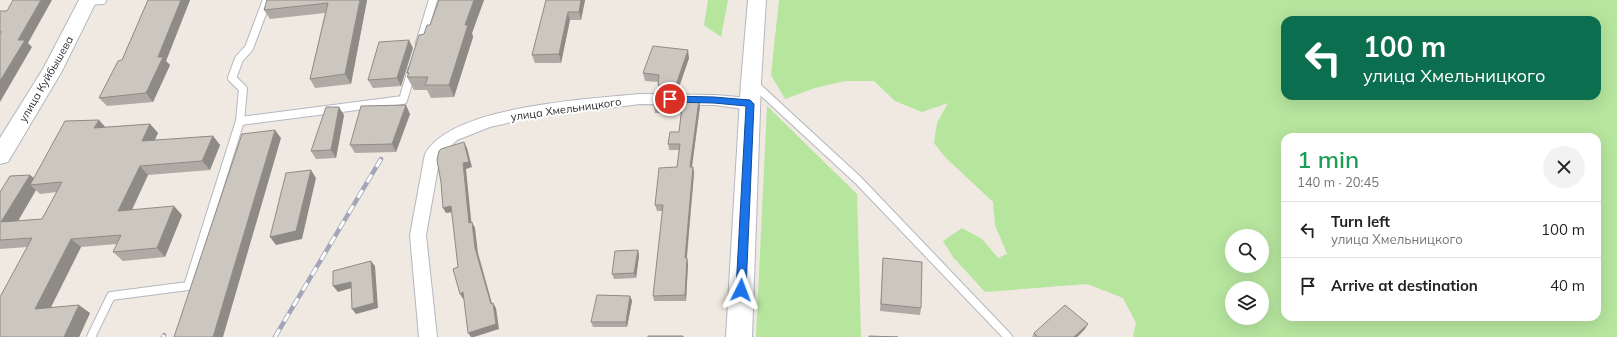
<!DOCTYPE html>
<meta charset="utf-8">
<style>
body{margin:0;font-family:Mulish,sans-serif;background:#f2f2f2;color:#222;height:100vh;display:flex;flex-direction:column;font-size:15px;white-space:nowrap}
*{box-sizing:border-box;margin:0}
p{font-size:13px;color:#767676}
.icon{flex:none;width:22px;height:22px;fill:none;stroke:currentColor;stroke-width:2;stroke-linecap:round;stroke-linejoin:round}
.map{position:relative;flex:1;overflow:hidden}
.details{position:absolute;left:1281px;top:133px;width:320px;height:188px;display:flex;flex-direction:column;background:#fff;border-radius:12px;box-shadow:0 4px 16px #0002}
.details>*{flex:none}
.guide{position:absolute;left:1281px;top:16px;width:320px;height:84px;border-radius:12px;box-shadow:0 4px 16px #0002;background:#0b6e4f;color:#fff;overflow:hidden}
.fabs{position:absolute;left:1225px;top:229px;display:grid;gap:8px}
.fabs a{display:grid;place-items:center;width:44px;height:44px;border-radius:50%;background:#fff;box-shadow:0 4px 16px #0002;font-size:20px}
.pin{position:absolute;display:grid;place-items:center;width:34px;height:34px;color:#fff;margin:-17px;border:2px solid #fff;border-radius:50%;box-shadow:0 1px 4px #0007}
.me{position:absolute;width:44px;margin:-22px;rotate:3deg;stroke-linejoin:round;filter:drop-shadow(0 0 3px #0008)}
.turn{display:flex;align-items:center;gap:14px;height:84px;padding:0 16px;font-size:18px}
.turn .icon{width:52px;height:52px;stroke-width:2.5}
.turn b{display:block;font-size:28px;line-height:34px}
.round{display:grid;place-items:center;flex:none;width:42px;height:42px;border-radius:21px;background:#f2f2f2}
.overview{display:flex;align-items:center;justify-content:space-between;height:68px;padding:0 16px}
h1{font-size:24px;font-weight:600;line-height:30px;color:#1e9e55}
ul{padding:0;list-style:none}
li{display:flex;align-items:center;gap:12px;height:56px;padding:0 16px;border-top:1px solid #e0e0e0}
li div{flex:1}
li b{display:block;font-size:15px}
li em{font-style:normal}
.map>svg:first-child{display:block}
.green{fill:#b6e59e;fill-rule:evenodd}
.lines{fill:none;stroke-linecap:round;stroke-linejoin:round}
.service-casing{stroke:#b4b7c1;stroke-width:10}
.minor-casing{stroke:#b4b7c1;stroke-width:2}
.secondary-casing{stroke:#b4b7c1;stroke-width:2}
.service{stroke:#fff;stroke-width:8}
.minor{fill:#fff;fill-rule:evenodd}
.secondary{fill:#fff;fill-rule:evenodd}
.rail-casing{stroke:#a3a6b8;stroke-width:4.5}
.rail{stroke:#fff;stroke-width:3;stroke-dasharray:9;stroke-linecap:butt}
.wall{fill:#afaba4;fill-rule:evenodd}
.shaded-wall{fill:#8e8b86}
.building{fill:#cbc7bf;stroke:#8e8b86}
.route{fill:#1a73e8;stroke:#114b97}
.labels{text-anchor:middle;stroke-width:4;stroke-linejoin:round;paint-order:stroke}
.street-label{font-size:11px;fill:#2e2e2e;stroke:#fff}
</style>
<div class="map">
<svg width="1617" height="337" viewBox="0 0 1617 337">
<rect width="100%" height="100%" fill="#efe9e1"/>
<path class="green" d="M708,0H728L721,37L704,25Z
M779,0H1617V337H1133L1136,323L1123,298L1087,284L985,292L953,257L943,241L962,228L982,239L998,258L1007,254L995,225L993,202L945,157L934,143L937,123L948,103L922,112L895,101L874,81H845L815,88L785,99L771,75ZM1285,20H1597V96H1285ZM1285,137H1597V317H1285ZM1232,236H1262V266H1232ZM1232,288H1262V318H1232Z
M767,106L857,194L861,337H756Z"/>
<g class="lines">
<defs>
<path id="service" d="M88,1L102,0
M420,43L433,0
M754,84L858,180L1008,337
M240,121L403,100L412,70
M91,337L111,296L188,286L240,121L243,89L232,78L239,59L249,48L267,0"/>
<path id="minor" d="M640,94L715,95L750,98L755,100L758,104L755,108L750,110L715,105L640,104L529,118L490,127L457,140L440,156L426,235L437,337H419L410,235L425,154C451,106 589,99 640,94Z"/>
<path id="secondary" d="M79,0H97L62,71L8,162L0,164V138L43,69Z
M748,0H766L761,82L752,337H726L741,82Z"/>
</defs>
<use href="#service" class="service-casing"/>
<use href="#minor" class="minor-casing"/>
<use href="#secondary" class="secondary-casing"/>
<use href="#service" class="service"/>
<use href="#minor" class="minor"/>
<use href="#secondary" class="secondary"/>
<defs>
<path id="rail" d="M163,337L164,335
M275,337L381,159"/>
</defs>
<use href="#rail" class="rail-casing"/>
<use href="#rail" class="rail"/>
</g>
<path class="wall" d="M148,0H190L166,61L170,65L153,102L107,106L99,98L122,60Z
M267,0H367L351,84L315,88L310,79L325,13L270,19L264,10Z
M439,0H484L472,33L473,37L454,97L431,98L427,90H414L407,77L408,75L407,73L424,34L430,25Z
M546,0H585L581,20H570L561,63H535L532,55Z
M413,48L401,86L373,88L368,80Z
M689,58L677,93H659L658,85V82L645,81L643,73Z
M654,106H700L692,167H693L694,173L687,258L688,264L686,301H654L653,296L663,211H657L655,205L677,167L679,150H669L668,144L679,132L681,113H655Z
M410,114L396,152L355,153L350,145Z
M344,115L336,158L316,159L311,151Z
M150,124L158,133L155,140L213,136L220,145L210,170L148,175L132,210L182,215L165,257L123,261L113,252L117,244L81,247L51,307L90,313L79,337H0L27,247L0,249V192L30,175L34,178L106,127ZM36,190L40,194L57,192L42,219L18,221Z
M638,250L639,256L636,278L614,279L612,274Z
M883,258L921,308L920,315L880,311Z
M630,296L632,301L627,327H593L591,322Z
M1085,329L1077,337H1032L1034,333Z"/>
<path class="shaded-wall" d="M41,0H52L28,43L32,47L0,102V81L18,40Z
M181,0H190L166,61L170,65L153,102L146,93L158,57Z
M360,0H367L351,84L345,74Z
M474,0H484L472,33L473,37L454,97L449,85L465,25Z
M581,0H585L581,20L579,12Z
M568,12L570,20L561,63L559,54Z
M409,40L413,48L401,86L397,78Z
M688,50L689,58L677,93L676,85Z
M699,100L700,106L691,173L690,167Z
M406,105L410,114L396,152L392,144Z
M339,107L344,115L336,158L331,150Z
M99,120L107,129L94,128Z
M150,124L158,133L150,150L142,141Z
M275,130L281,138L223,337H213Z
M213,136L220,145L210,170L202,161Z
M464,142L467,148L472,167L466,169L472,229L469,223L463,163Z
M140,166L148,175L127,220L118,211Z
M693,167L694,173L686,264L685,258Z
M311,170L316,178L302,239L276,245L270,237Z
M30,175L40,184L30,185L36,190L12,231L1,222Z
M174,206L182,215L165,257L157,248Z
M451,206L454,212L446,213L443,208Z
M472,222L475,228L478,253L493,307V303L496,308L499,329L474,337H471L468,333L491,304L475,248Z
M71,239L81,247L46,317L35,309Z
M638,250L639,256L636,278L634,273Z
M687,258L688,264L686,301L685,295Z
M371,261L375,266L378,308L356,314L352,309Z
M351,282L355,287L338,292L333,286Z
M463,292L466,298L463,299L460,294Z
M630,296L632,301L627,327L626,322Z
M79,305L90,313L79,337H64Z
M1088,324L1085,329L1077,337H1074Z"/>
<path class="building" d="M13,0H41L18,40H25L0,81V34L2,32H0V11H7Z
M148,0H181L158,57H163L146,93L99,98L118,61L122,60Z
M267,0H360L345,74L310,79L328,3L264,10Z
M439,0H474L465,25H468L449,85H425L428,77H407L409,73H407L419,35L424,34L427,25H430Z
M546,0H581L579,12H568L559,54L532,55Z
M409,40L397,78L368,80L379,42Z
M653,46L688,50L676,85H658L659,75L643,73Z
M655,99L699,100L690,167H693L685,258H687L685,295L653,296L663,205H655L659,168L677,167L680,144H668L670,132H679L682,107L654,106Z
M406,105L392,144L350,145L361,106Z
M326,107H339L331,150L311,151Z
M99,120L94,128L150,124L142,141L213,136L202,161L140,166L118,211L174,206L157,248L113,252L121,235L71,239L35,309L79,305L64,337H0V297L32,238L0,240V192L10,176L30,175L1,222L42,219L62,182L30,185L65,121Z
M275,130L213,337H174L242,134Z
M464,142L469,162L463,163L469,223L472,222L475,248L491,304L493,303L496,324L468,333L463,292L460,294L453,269L458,267L451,206L443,208L441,182L437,160L439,151L441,149Z
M311,170L296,231L270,237L286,173Z
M638,250L634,273L612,274L615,251Z
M883,258L922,262L921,308L881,304Z
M371,261L374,303L352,309L351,282L333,286V271Z
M597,295L630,296L626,322H591Z
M1065,305L1088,324L1074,337H1038L1034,333Z
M648,336H683V337H648Z
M869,336L898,337H869Z"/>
<path class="route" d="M670,96L714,97L750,100L754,104L746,290L745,293L741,295L738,293L736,290L746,106L714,103L670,102L666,99Z"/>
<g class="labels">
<g class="street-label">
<text transform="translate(46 79) rotate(-60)" y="4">улица Куйбышева</text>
<text transform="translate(566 109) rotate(-8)" y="4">улица Хмельницкого</text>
</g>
</g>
</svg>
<div class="fabs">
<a><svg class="icon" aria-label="search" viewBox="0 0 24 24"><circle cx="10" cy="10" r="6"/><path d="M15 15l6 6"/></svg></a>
<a><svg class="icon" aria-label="layers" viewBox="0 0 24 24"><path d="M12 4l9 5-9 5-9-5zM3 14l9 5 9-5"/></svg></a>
</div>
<div class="pin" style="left:670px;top:99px;background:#d93025"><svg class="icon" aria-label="arrive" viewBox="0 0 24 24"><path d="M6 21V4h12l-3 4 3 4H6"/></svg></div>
<svg class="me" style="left:741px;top:290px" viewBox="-20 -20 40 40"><path d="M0-17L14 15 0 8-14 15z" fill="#1a73e8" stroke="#fff" stroke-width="4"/></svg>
<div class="guide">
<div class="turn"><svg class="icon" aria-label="left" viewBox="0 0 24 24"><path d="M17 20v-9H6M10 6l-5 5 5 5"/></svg><div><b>100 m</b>улица Хмельницкого</div></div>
</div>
<section class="details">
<div class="overview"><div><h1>1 min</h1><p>140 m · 20:45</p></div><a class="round"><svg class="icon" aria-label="close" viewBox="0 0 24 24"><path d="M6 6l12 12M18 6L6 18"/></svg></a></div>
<ul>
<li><svg class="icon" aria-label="left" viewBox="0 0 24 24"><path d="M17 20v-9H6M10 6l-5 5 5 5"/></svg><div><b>Turn left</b><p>улица Хмельницкого</p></div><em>100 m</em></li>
<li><svg class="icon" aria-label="arrive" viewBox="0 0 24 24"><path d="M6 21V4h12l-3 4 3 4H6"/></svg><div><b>Arrive at destination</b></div><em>40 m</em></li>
</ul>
</section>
</div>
